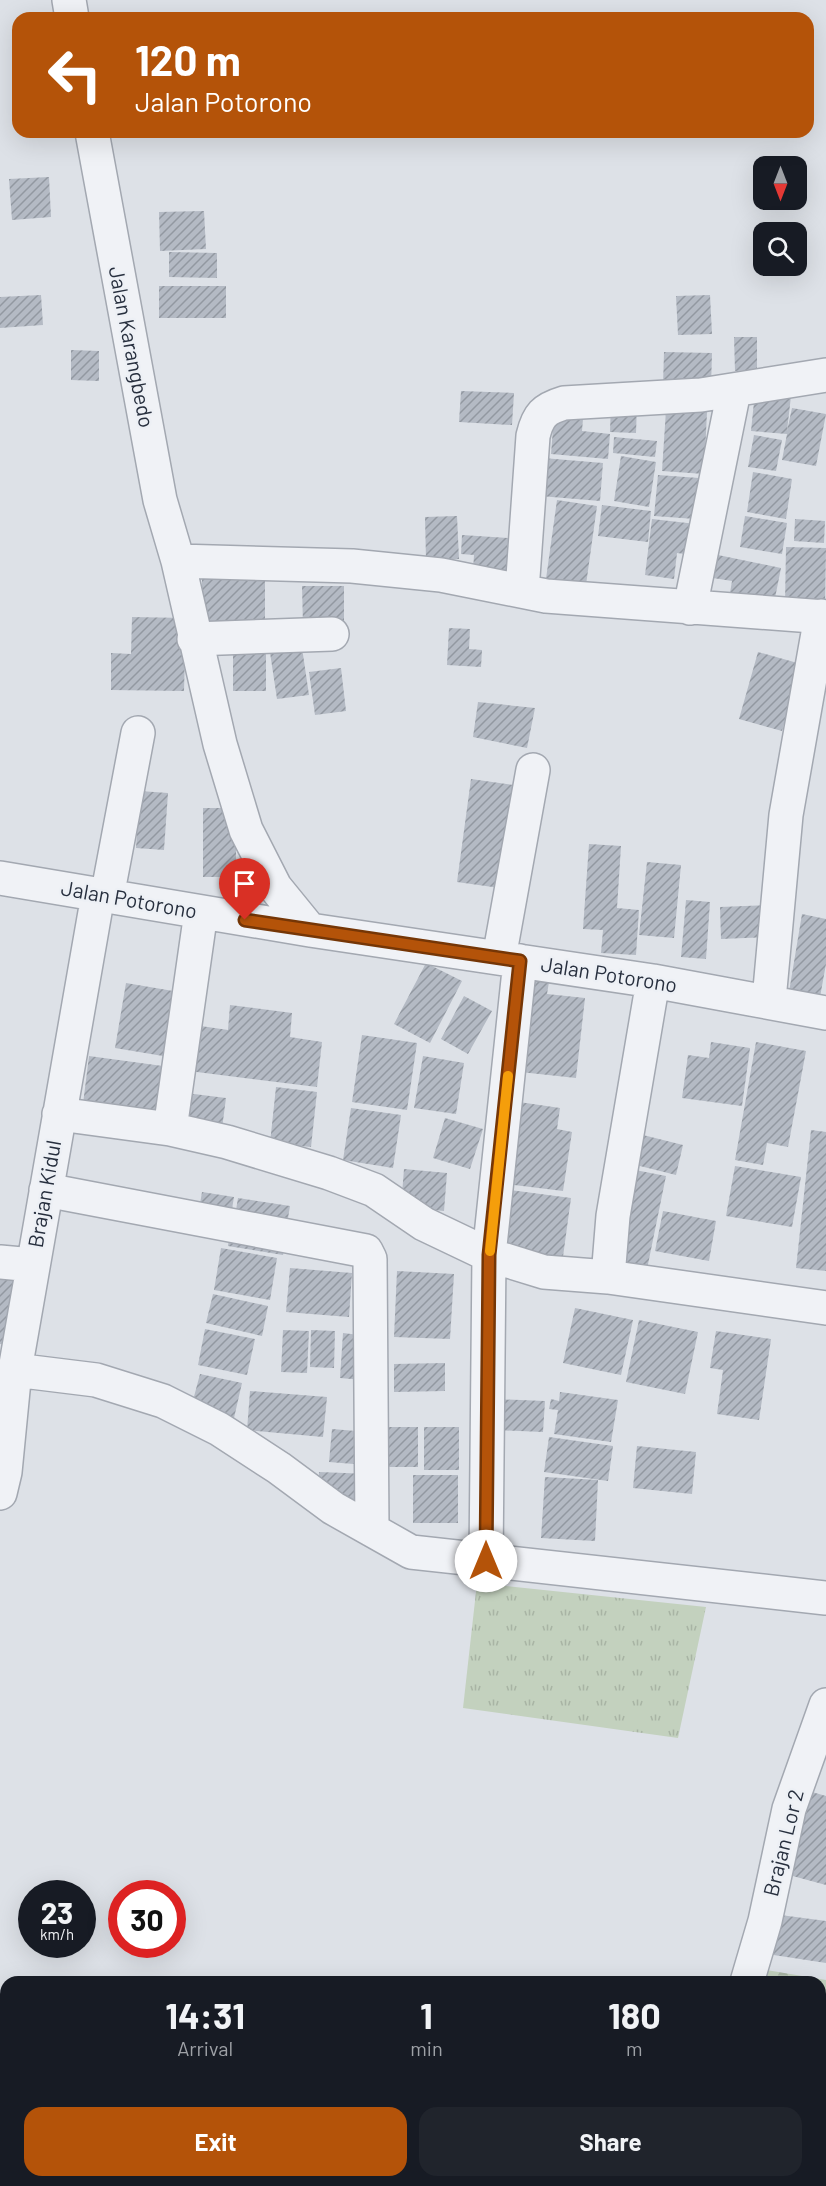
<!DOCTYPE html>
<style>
body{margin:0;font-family:Barlow,sans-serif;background:#20242c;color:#f1f3f6;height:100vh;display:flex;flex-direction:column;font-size:22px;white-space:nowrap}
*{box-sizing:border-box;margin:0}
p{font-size:20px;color:#9ea1a6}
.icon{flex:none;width:33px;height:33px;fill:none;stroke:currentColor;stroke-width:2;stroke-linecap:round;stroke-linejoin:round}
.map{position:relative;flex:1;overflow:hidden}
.side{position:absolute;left:0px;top:1976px;width:826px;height:212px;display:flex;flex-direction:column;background:#171b24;border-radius:18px 18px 0 0;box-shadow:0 6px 24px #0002}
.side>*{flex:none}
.hud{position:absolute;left:12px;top:12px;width:802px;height:126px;border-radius:18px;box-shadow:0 6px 24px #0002;background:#b45309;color:#fff;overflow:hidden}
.needle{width:39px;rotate:180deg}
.controls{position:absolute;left:753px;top:156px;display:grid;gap:12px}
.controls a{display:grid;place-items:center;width:54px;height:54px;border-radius:12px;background:#171b24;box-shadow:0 6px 24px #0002;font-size:30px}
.speed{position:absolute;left:18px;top:1880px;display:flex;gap:12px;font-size:30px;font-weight:700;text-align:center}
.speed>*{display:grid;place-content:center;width:78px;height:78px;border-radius:50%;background:#171b24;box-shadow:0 6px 24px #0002;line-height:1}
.speed small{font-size:15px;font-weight:400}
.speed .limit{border:9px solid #d22;background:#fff;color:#111}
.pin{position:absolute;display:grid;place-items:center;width:51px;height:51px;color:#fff;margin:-62px -26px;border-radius:50% 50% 50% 0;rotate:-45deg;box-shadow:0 0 6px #0007}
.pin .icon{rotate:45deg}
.me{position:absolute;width:66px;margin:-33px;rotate:0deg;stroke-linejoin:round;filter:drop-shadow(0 0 4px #0008)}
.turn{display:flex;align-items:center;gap:21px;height:126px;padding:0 24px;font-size:27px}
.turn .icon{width:78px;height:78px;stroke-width:2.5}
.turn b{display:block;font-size:42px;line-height:51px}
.eta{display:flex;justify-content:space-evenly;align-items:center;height:102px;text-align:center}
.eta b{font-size:36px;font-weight:700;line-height:42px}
.primary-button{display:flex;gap:12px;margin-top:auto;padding:12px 24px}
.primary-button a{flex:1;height:69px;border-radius:18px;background:#b45309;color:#fff;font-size:24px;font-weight:700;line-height:69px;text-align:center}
.primary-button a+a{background:#20242c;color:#f1f3f6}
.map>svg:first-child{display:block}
.grass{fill:url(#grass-tufts)}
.forest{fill:url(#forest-firs)}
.building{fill:url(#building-hatch)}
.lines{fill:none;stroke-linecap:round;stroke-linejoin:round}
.minor-casing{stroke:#a3a8b1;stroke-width:36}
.minor{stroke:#f0f2f6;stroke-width:33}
.route-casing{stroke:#753606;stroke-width:15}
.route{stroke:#b45309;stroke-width:10}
.slow{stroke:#f59e0b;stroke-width:10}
.labels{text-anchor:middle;stroke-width:5;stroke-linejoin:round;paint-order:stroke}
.street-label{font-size:21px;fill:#272f3e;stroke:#edf0f5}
</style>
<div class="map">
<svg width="826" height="2186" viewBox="0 0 826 2186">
<defs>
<pattern id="grass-tufts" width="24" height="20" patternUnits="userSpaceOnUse" patternTransform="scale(1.5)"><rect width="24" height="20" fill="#c3d1be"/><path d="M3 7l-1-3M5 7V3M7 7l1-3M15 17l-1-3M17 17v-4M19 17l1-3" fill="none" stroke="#a8b4a4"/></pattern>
<pattern id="forest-firs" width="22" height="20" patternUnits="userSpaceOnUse" patternTransform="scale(1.5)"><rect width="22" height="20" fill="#c3d1be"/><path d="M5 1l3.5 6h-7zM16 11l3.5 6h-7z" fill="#a8b4a4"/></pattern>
<pattern id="building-hatch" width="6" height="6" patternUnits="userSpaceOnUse" patternTransform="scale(1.5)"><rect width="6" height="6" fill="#b4bac4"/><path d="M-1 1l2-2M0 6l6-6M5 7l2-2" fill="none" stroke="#9298a1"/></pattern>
</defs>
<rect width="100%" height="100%" fill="#dde1e7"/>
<path class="grass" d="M477,1583L706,1607L678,1738L463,1708Z"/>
<path class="forest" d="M743,1966L826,1980V2186H710V2183L820,2181V1982L741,1981Z"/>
<path class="building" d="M49,177L51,217L12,220L9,179Z
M204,211L206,249L160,251L159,212Z
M169,252L217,253V278L169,277Z
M159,286H226V318H159Z
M41,295L43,325L0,328V297Z
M710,295L712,334L678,335L676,296Z
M734,337H757V370L735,371Z
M71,350L99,351V381L71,380Z
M664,352L712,353L711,387L663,386Z
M461,391L514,393L512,425L459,422Z
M755,392L791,396L787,431L792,408L826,414L816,466L782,460L787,434L751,431Z
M611,403L637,405L636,433L610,432Z
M666,410L707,412L704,474L662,471Z
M554,416L583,419L582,431L610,434L608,459L551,454Z
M754,435L782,440L776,471L748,467Z
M614,437L657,441L655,457L613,453Z
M621,456L656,462L649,507L614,501Z
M543,458L603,463L600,501L540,496Z
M753,472L792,479L786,519L747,512Z
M658,475L699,478L695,519L654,516Z
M557,500L597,506L585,592L545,586Z
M602,505L651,511L648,542L598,536Z
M457,516L459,559L426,560L425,517Z
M745,516L787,523L782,554L740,547Z
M652,519L696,524L692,555L677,553L674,579L645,575Z
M795,519L825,521L824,543L794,541Z
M462,535L508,538L506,574L473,571L474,555L461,554Z
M786,547L826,548L825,604H785Z
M718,555L781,568L773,608L729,599L732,581L713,578Z
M202,573H265V624H202Z
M302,586H344V625L303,626Z
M132,617L186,618L184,691L111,690V653L131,654Z
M449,628L470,629L469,649L482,650L481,667L447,665Z
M301,641L309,695L277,699L269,646Z
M233,645L266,646V691H233Z
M758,652L801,664L782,731L739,719Z
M341,668L346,711L315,715L309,672Z
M478,702L535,708L527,748L473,737Z
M471,779L521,786L507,889L457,882Z
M140,791L168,793L164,850L136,848Z
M203,808H236V877H203Z
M589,844L621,846L617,908L639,910L636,955L601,953L603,930L583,929Z
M647,862L681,865L674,938L639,935Z
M686,900L710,902L706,959L681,957Z
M767,905L768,937L721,939L720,907Z
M802,914L826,919V964L820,997L789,992Z
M426,963L462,981L430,1043L394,1024Z
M520,979L549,982L547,994L585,998L576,1078L511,1071Z
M126,983L179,992L169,1057L115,1048Z
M464,996L492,1011L468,1054L441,1039Z
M230,1005L292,1013L290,1037L322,1042L317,1087L189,1071L194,1025L228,1030Z
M362,1035L417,1043L407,1110L352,1102Z
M711,1042L750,1048L742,1106L682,1098L688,1055L709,1058Z
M756,1042L806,1051L788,1147L767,1143L763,1165L735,1160Z
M89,1056L170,1067L163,1115L83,1104Z
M423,1056L464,1063L456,1114L414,1108Z
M276,1087L317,1092L311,1147L270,1143Z
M186,1093L226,1098L221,1136L182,1132Z
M519,1102L560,1108L557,1129L572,1132L563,1191L507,1184Z
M351,1108L401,1115L393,1168L343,1160Z
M445,1118L483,1129L470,1169L433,1158Z
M811,1130L826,1132V1271L796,1268Z
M639,1134L683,1145L676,1175L632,1164Z
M735,1166L801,1177L792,1227L726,1216Z
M404,1169L447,1173L444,1211L401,1207Z
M630,1169L666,1176L645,1279L609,1272Z
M502,1189L571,1198L562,1264L493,1255Z
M202,1192L234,1197L230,1221L198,1216Z
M238,1198L290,1206L286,1230L234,1222Z
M663,1211L716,1221L709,1261L655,1251Z
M230,1230L286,1239L283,1255L228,1246Z
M221,1248L277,1258L270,1300L214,1290Z
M290,1268L352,1273L349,1317L286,1312Z
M0,1269L18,1271L10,1345L0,1344Z
M397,1271L454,1274L450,1339L394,1337Z
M213,1294L268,1306L262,1336L206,1323Z
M575,1308L633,1320L621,1375L563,1363Z
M639,1320L698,1332L685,1394L626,1382Z
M205,1329L255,1339L247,1375L198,1365Z
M283,1330L309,1331L307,1373L281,1372Z
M311,1330L335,1331L334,1368L310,1367Z
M716,1331L771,1339L759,1420L717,1414L723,1370L710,1368Z
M343,1333L367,1336L363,1380L340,1378Z
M445,1363V1391L394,1392V1364Z
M200,1374L242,1383L234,1418L191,1408Z
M250,1391L327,1397L323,1437L247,1430Z
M560,1392L618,1400L611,1442L554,1434L558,1410L549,1409L551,1399L559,1401Z
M494,1399L545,1401L543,1432L493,1430Z
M388,1427H418V1467H388Z
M424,1427H459V1470H424Z
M332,1429L368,1432L366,1465L329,1462Z
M549,1437L613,1446L608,1481L544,1472Z
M637,1446L696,1452L692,1494L633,1488Z
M319,1472L370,1474L368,1511L318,1495Z
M413,1475H458V1523H413Z
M545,1477L598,1480L595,1541L541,1538Z
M812,1792L826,1796V1885L789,1875Z
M773,1914L826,1921V1963L767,1954Z
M0,2092L6,2094V2154L0,2152Z
M7,2181H32L45,2186H6Z
M147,2181H175L173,2186H159Z
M183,2181H258L256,2186H181Z
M275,2181H387L384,2186H287Z"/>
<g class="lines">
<defs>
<path id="minor" d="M69,0L72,18
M92,132L160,500L178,561L220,744L246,830L275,887L310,930
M178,561L352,566L441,575L546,596L826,617
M522,591L533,436C538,415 544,409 564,403L701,395L826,375
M690,608L734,391
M194,639L332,634
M0,878L310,930L653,981L826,1013
M107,897L138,733
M499,958L533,770
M769,1000L786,815L821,616
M59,1114L170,1129L227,1142L329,1173L374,1190L424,1224L489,1255L544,1272L608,1277L613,1216L653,981
M170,1129L201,912
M46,1190L366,1251L370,1259L372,1530
M0,1262L33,1265
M608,1277L826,1308
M15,1370L96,1380L163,1401L219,1429L279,1468L333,1508L411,1552L826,1598
M0,1493L5,1472L15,1370L98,895
M486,1561L489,1255L520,961
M747,1982L765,1921L789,1809L826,1705
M62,2181L82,2186
M424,2186L427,2181
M619,2186L620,2181
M690,2186L691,2181"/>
</defs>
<use href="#minor" class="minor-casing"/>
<use href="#minor" class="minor"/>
</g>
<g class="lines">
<defs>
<path id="route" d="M245,920L520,961L489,1255L486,1561"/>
</defs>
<use href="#route" class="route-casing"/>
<use href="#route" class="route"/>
<path class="slow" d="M490,1251L508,1076"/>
</g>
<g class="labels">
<g class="street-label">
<text transform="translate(131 347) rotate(79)" y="7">Jalan Karangbedo</text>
<text transform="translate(129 900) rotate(10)" y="7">Jalan Potorono</text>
<text transform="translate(609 975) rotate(9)" y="7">Jalan Potorono</text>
<text transform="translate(45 1194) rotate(-80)" y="7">Brajan Kidul</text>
<text transform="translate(784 1843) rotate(-76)" y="7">Brajan Lor 2</text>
</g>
</g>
</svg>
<div class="controls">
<a><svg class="needle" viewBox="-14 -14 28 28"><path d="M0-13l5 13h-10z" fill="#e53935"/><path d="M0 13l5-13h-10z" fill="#9ea1a6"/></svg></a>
<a><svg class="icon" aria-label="search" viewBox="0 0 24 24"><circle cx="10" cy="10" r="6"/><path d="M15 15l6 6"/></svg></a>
</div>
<div class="speed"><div>23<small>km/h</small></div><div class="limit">30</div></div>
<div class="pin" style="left:245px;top:920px;background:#d93025"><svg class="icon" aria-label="arrive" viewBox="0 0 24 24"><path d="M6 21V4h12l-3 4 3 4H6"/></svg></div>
<svg class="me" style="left:486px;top:1561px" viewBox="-20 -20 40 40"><circle r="19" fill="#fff"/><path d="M0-13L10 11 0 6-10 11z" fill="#b45309"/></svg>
<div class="hud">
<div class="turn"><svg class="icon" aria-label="left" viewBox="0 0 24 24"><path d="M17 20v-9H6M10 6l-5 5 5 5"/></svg><div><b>120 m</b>Jalan Potorono</div></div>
</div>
<section class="side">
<div class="eta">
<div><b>14:31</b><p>Arrival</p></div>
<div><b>1</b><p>min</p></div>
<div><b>180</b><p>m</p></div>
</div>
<div class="primary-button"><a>Exit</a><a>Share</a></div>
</section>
</div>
